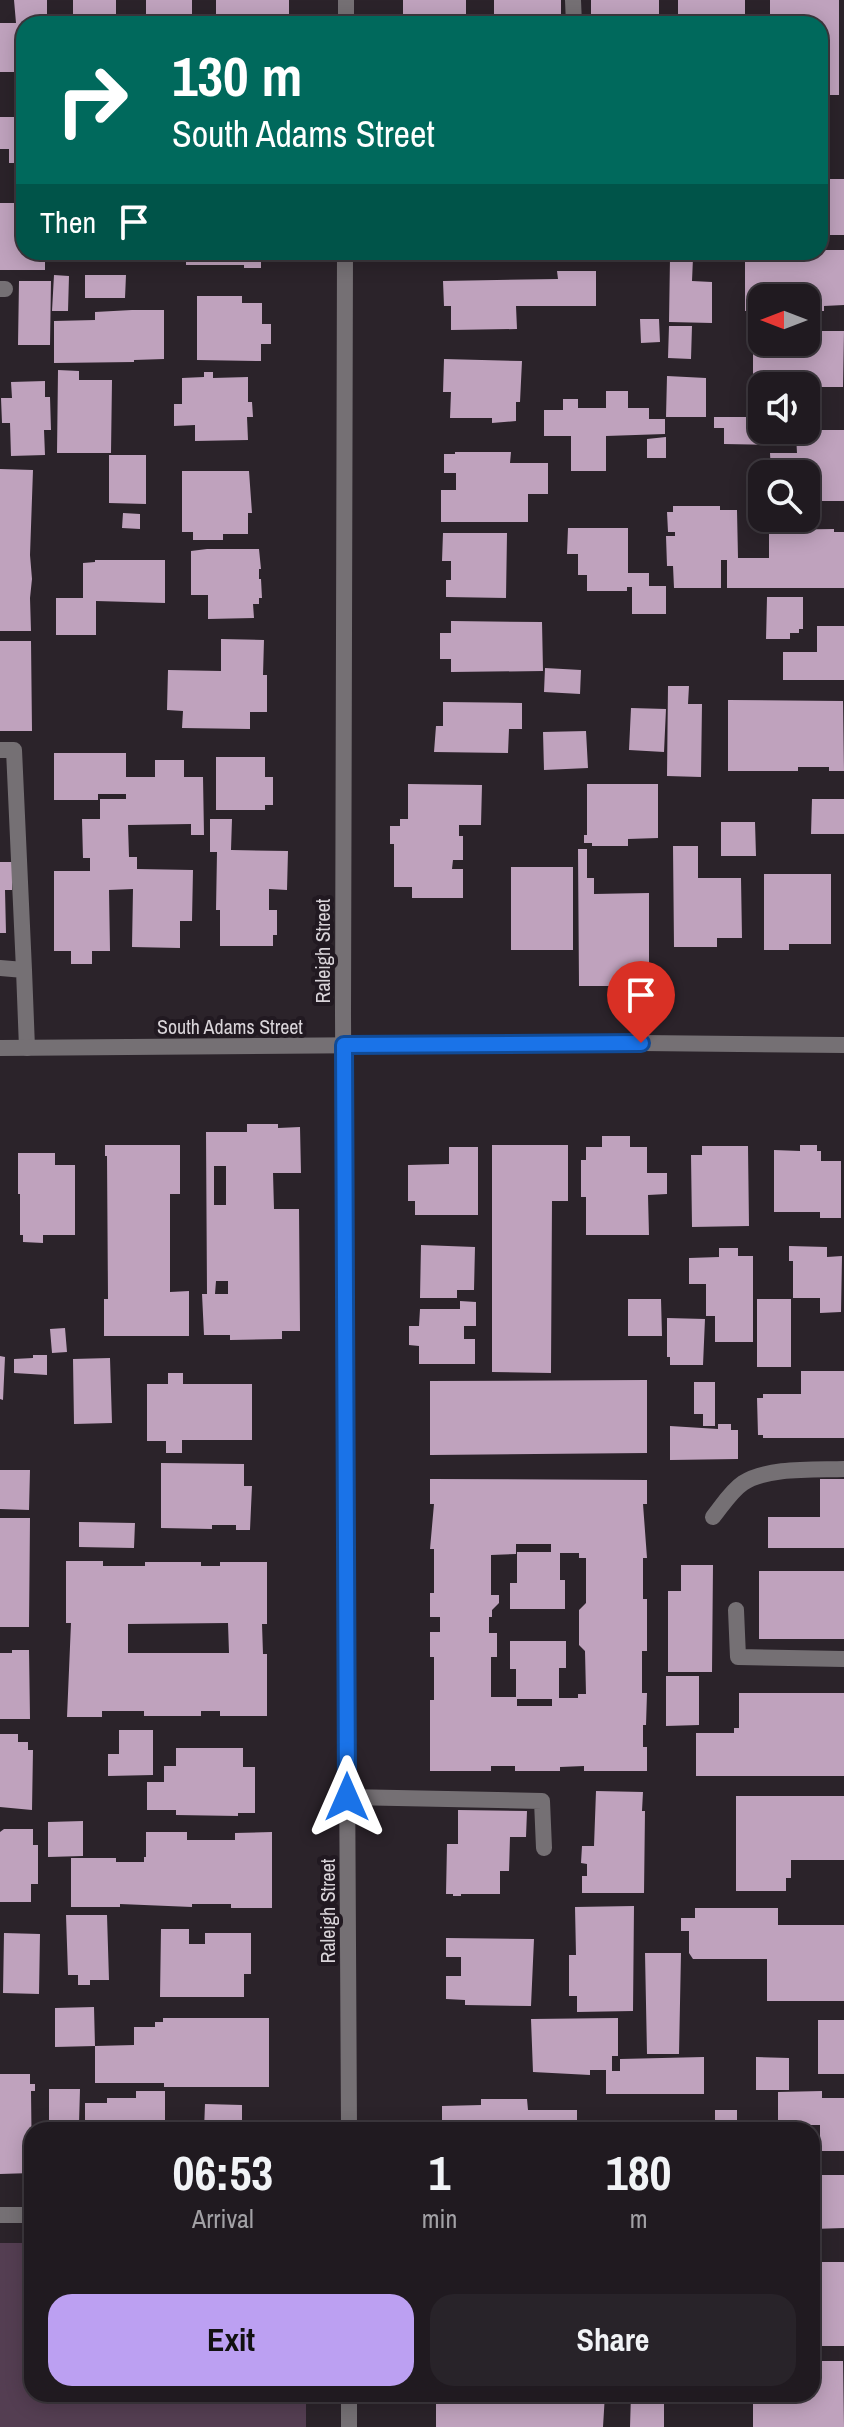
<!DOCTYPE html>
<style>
body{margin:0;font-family:"Archivo Narrow",sans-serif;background:#282329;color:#f1f3f6;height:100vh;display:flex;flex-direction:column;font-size:30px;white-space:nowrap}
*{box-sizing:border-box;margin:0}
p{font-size:26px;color:#a2a1a5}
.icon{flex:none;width:44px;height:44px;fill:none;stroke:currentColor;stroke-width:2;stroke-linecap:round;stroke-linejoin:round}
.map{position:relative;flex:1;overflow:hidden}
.drawer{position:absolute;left:24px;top:2122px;width:796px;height:280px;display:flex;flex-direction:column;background:#201a20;border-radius:24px;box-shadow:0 4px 20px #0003,0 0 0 2px #3d383e}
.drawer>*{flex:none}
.banner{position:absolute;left:16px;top:16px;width:812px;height:244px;border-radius:24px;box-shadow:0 4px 20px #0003,0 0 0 2px #3d383e;background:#00695c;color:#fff;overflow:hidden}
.needle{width:52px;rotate:270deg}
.controls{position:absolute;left:748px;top:284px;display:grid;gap:16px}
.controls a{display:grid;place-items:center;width:72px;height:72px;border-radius:16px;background:#201a20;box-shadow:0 4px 20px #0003,0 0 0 2px #3d383e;font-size:40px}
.pin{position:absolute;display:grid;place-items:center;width:68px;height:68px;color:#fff;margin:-82px -34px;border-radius:50% 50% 50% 0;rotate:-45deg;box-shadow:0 0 8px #0007}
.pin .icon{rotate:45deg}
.me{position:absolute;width:88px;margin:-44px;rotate:0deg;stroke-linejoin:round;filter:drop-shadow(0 0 6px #0008)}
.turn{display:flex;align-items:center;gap:28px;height:168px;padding:0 24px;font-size:36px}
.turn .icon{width:104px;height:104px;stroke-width:2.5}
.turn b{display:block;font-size:56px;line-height:68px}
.then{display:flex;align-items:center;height:76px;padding:0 24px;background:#0003;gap:16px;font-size:30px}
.eta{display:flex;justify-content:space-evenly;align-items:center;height:136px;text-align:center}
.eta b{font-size:48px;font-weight:700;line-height:56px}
.action{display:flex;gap:16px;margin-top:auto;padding:16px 24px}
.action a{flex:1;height:92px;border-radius:24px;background:#bca0f2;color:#111;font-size:32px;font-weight:700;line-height:92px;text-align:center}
.action a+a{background:#282329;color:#f1f3f6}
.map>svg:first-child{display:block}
.green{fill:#543e52}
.building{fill:#bfa2bd;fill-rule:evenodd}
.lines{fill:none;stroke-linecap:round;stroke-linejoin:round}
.service{stroke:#757074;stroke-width:16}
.minor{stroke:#757074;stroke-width:16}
.tertiary{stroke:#757074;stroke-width:16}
.route-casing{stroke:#114b97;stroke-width:20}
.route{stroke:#1a73e8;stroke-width:14}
.labels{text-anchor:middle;stroke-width:8;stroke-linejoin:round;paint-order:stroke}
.street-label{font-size:20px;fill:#d9d4d9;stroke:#211921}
</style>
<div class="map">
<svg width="844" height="2427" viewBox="0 0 844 2427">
<rect width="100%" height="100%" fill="#2b232a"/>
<path class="green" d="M0,2243H32V2394H306V2427H0Z"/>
<path class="building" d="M14,0H47V24H24V72H0V23H16Z
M73,0H116V24H73Z
M146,0H192V24H146Z
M216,0H289V24H216Z
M403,0H466V15H476V24H403Z
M494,0H561V24H494Z
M591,0H659V24H591Z
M678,0H745V24H678Z
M770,0H839V95H820V24H770Z
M0,117H24V163H9V149H0Z
M820,132H825V165H820Z
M820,179H844V235H820Z
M0,203H24V252H45V270H0Z
M820,250H844V305L824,306V311H806V298H762V311H745V252Z
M186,252H261V268H244V265H186Z
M571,252H665V256H571Z
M670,258H693L692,281L712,282V323L669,322Z
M557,271H596V306H516L517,329L451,330V306H444L443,281L558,279Z
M54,275L69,276L68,311H52Z
M85,275H126L125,298H85Z
M19,281H51L50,345H18Z
M197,296H242V303H262V324H271V344H261V361L197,360Z
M132,310H164V359L134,360V362L54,363V321L95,320V312Z
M640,319H659L660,342L641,343Z
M669,326H692L691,359L668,358Z
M806,326H812V331H844L843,387H814V401H806V386H762V401L753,400V349H778V342H806Z
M444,359L522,361L520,402H516V421L492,423V418H450L451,392H443Z
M58,370L79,371V380H112L111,453H57Z
M204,372H213V378L248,377V402H252L253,417H247L248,440L195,441V425L174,426V404H182V378L204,377Z
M667,376L706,378V417H666Z
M45,381V397H50L51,430H44L45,455L11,456L10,423H2L1,398H12L11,382Z
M606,391H628V408H649V419H665V434L606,436V471H571V436H544V410H563V399H578V408H606Z
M714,417H762V430H773V445L724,444V428H714Z
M804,430H844V501H806V474H771L770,453H797L796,435H805Z
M666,437V458H647V439Z
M455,452H511L510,463H548V494H528V522H441V490H456V473H444V454H455Z
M109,455H146V504L109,503Z
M0,469L33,470L30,555L32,579L30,598L31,631H0Z
M182,471H249L252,513H248V534H223V540H193V532H182Z
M673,506H720V510H737L738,558H769V530L834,529V532H844V588H727V560H721V588H674L673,566H667L666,536H675V532H668L667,512H673Z
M123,513L140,514V529L122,528Z
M568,528H628V573H649V586H666V614H632V587H627V591H587V575H578V554H567Z
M443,533H507L506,598L446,597V580H451V561H442Z
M207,549H259L261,569H259V579H261L262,598H259V604H253L254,618L208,619V595H191V551Z
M95,560H165V603L96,601V635H56V598H83V563L95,562Z
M767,597H803V629H799V633H790V639H766Z
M451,621L542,622L543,671L451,672V659H440V633H451Z
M817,626H844V680H783V652H817Z
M221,639L264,640L263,675H267V712H250V729L182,728L183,711L167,710L168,670L221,671Z
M0,641H31L32,731H0Z
M545,668L581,670L580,694L544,692Z
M668,686H689L688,704H702L701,777L667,776Z
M728,700L843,701L844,771H829V767H798V771H728Z
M443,702L522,703V729H509L508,753L434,752L436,726H443Z
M631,708L666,709L664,752L629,750Z
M586,731L588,768L544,770L543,732Z
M54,753H126V777H155V760H184V777H203L204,835H191V824L128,825L129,857H137V869L193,870L192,921H180V948L132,947L133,889L109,890L110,951H92V964H71V951H54V871H90V858H83L82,819H100V799H126V794H98V800H54Z
M216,757H265V777H273V805H265V810H216Z
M408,784L482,785L481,825H459V836H463V860H453L452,869H463V898H412V887H394V844H390V826H400V819H408Z
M587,784H658V838L628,839V846H592V843H584V835H587Z
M812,799H844V834H811Z
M210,819H232L231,850L288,851L287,890L269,889V910H277V935H273V946H220V910H216L217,852H210Z
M721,822H755L756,856H721Z
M673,846H698V878H741L742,938H717V947H674Z
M578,849H587V878H594V894L649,893V986H579Z
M0,862H12V890H5L6,933H0Z
M511,867H573V950H511Z
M764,874H831V944H789V950H764Z
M247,1124H278V1128L300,1127L301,1173H273L274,1209H299L300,1331H282V1339L230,1340V1335H204L202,1294H207L206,1132H247ZM214,1166H226V1205H214ZM216,1281H228V1294H215Z
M602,1136H630V1147H647V1173H667V1194L648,1195L649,1235H586V1197H581V1160H586V1147H602Z
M105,1145H180V1194H170V1292L189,1291V1336H104V1299H108L107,1156H105Z
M492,1145H568V1201H552L551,1373L492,1372Z
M800,1145H817V1151H821V1161H841V1218H820V1212H774V1150L800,1151Z
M702,1146H748L749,1226L692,1227L691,1155H702Z
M449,1147H478V1215H415V1201H408V1165L449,1164Z
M18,1153H55V1165H75V1235H43V1243L23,1242V1235H20V1194H18Z
M421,1245L475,1247L474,1290H457V1298H420Z
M789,1246L827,1247V1257L842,1256L841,1312L820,1313V1298H793V1261H789Z
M719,1248H738V1256H753V1342H715V1316H706V1284H689V1258L719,1257Z
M628,1299H661L662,1336H628Z
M757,1299H791V1367H757Z
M460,1301L476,1302V1326H464V1339H475V1364H419V1346L409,1345V1326H419L420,1309H460Z
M667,1318L705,1319L703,1365H670V1357H667Z
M65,1328L67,1352L52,1353L50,1329Z
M33,1355H47V1375L14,1373V1359L33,1358Z
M0,1356L5,1357L3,1400L0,1399Z
M110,1358L112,1423L74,1424L73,1359Z
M801,1371H844V1438H763V1435H758L757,1398H763V1394H801Z
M168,1373H183V1384H252V1440H182V1453H166V1441H147V1384H168Z
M647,1380V1453L430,1455V1381Z
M694,1382H715V1426H703V1414H694Z
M718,1424H731V1430H738V1459L670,1460V1426L718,1429Z
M161,1463L244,1464V1486H252L250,1530H236V1525H212V1529L161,1528Z
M0,1470H30L29,1510L0,1509Z
M430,1479L647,1480V1504H643L647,1558H643V1599H647V1651H642V1693H647L646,1725H643V1747H647V1771H584V1766L560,1767V1771H515V1766H491V1771H430V1700H434V1657H430V1632H440V1617H430V1593H434V1549H430L434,1504H430ZM516,1544H551V1552H517V1583H510V1609H565V1580H560V1553H579V1558H586V1603L579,1610V1645L585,1651L586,1694H578V1698H559V1668H566V1641H510V1669H516V1697H491V1657H497V1633H489V1617H492V1610L499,1603V1595H491V1555L516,1554ZM517,1699H552V1706H517Z
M820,1479H844V1548H768V1517H820Z
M0,1518H30L29,1627H0Z
M79,1522L135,1523L134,1548L79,1547Z
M66,1561H103V1566H145V1562H201V1566H220V1562H267V1624H262L263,1654H267V1716H220V1711H201V1716H144V1711H102V1717H67L71,1623H66ZM228,1623L229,1653H128V1624Z
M681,1565H713L712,1672H668V1591H681Z
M759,1571H844V1639H759Z
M12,1650H29L30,1719H0V1653H12Z
M666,1676H699V1725L666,1726Z
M739,1693H844V1776H696V1733H734V1728H739Z
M119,1730H153V1775L108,1776V1754H119Z
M0,1734H18V1742H28V1750H33L32,1810L0,1807Z
M176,1748H243V1767H255V1813H238V1816L176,1815V1810H147V1782H164V1766H176Z
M596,1791L643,1792L642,1811H645L644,1893H582V1876H587V1864L581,1863L582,1846H594Z
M736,1796H844V1860H791V1878H786V1891H736Z
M458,1810L527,1811L526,1837H510L509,1871H500V1894H461V1896H453V1894H446L447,1844H458Z
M83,1821V1856L48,1857V1822Z
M4,1829H33V1845H38V1884H31V1902H0V1832Z
M146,1832H187V1840H235V1833L272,1832V1908H231V1904H192V1907L120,1904V1907H71V1858H116V1862H144V1857H146Z
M634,1906L633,2011L577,2012V1996H569V1955H576L575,1907Z
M695,1908H778V1925H844V2001H767V1959H693L689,1953V1931H681V1918H695Z
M66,1915H107L109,1980H90V1985H78V1975H68Z
M161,1929H189V1944H205V1933H251V1974H244V1997H160Z
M4,1933L40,1934L39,1994L3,1993Z
M446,1938L534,1939L531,2006L465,2005V2000L446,1999V1976H461V1957H446Z
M645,1953H681L679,2054H647Z
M94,2007L95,2046L134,2045V2027H155V2022H163V2018H269V2087H164V2083H95V2046L55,2047V2008Z
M618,2018V2056H612V2071H620V2059L704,2057V2094H606V2070H590V2075L533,2072L531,2019Z
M818,2020H844V2074H818Z
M756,2057L789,2058V2090H756Z
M0,2074H30V2084H35V2091H31L32,2173L0,2174Z
M49,2089H80L79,2124H49Z
M136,2091H165V2121H138V2130H85V2103H107V2098H136Z
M822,2091V2098H844V2151H820V2125H778V2092Z
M481,2099H527L528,2110H577V2130H442V2106L481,2105Z
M205,2104L242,2105V2130H204Z
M715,2110H737V2124L772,2125V2130H715Z
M812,2175H844V2228L812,2229Z
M812,2262H844V2346H812Z
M812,2361H843L844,2427H753V2394H812Z
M436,2394H605L603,2427H436Z
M631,2394H664V2427H630Z
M668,2394H702V2401H668Z"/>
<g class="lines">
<path class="service" d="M573,0L574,24
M0,289H5
M0,750H14L24,970L0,968
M24,970L27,1048
M713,1517C722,1506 731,1491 743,1483C767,1467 815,1470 844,1469
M736,1610L738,1657L844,1659
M347,1797L542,1801L544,1848"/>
<path class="minor" d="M346,24V0
M345,252L343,1015L349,2130
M0,2215H32
M349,2427V2394"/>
<path class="tertiary" d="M0,1048L641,1043L844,1045"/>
</g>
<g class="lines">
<defs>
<path id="route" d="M347,1797L344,1045L641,1043"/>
</defs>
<use href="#route" class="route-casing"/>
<use href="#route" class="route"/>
</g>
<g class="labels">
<g class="street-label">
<text transform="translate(323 951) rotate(-90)" y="7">Raleigh Street</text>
<text x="230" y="1034">South Adams Street</text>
<text transform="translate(328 1911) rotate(-90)" y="7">Raleigh Street</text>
</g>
</g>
</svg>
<div class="controls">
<a><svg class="needle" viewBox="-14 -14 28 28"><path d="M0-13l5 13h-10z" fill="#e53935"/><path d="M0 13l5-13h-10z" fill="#a2a1a5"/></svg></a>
<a><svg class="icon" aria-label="sound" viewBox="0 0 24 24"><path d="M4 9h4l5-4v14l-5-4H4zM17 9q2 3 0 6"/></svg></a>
<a><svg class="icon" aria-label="search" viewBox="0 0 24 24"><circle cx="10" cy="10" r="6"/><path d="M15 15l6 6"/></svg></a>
</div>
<div class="pin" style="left:641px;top:1043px;background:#d93025"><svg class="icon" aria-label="arrive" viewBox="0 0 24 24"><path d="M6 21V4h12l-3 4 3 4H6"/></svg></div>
<svg class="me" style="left:347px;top:1797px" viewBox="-20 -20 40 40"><path d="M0-17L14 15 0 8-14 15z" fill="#1a73e8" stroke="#fff" stroke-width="4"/></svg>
<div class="banner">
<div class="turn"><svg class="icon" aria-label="right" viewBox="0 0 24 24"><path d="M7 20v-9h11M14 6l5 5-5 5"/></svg><div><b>130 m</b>South Adams Street</div></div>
<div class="then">Then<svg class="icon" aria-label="arrive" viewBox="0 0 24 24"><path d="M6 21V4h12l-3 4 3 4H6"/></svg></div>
</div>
<section class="drawer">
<div class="eta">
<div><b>06:53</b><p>Arrival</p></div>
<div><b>1</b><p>min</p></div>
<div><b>180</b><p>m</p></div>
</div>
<div class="action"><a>Exit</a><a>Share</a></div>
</section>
</div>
